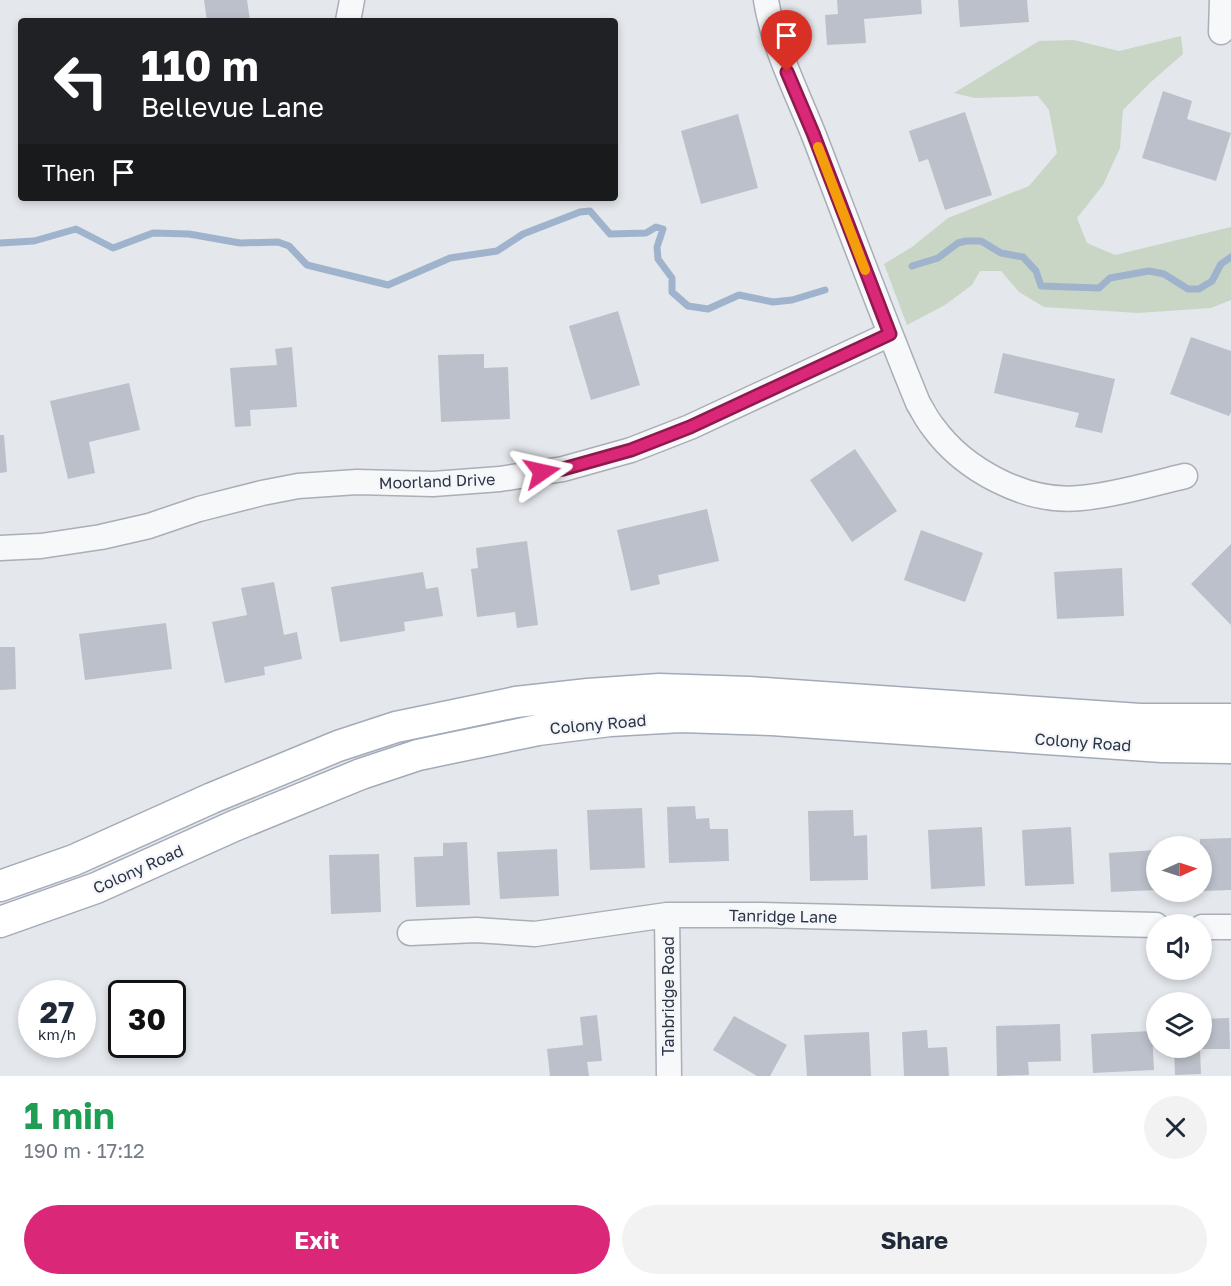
<!DOCTYPE html>
<meta charset="utf-8">
<style>
body{margin:0;font-family:"Golos Text",sans-serif;background:#f2f2f3;color:#1f2937;height:100vh;display:flex;flex-direction:column;font-size:22px;white-space:nowrap}
*{box-sizing:border-box;margin:0}
p{font-size:20px;color:#747a83}
.icon{flex:none;width:33px;height:33px;fill:none;stroke:currentColor;stroke-width:2;stroke-linecap:round;stroke-linejoin:round}
.map{position:relative;height:1076px;overflow:hidden}
.side{display:flex;flex-direction:column;background:#fff;flex:1}
.side>*{flex:none}
.banner{position:absolute;left:18px;top:18px;width:600px;height:183px;border-radius:6px;box-shadow:0 3px 9px #0003;background:#202124;color:#fff;overflow:hidden}
.needle{width:39px;rotate:87deg}
.tools{position:absolute;left:1146px;top:836px;display:grid;gap:12px}
.tools a{display:grid;place-items:center;width:66px;height:66px;border-radius:50%;background:#fff;box-shadow:0 3px 9px #0003;font-size:30px}
.speed{position:absolute;left:18px;top:980px;display:flex;gap:12px;font-size:30px;font-weight:700;text-align:center}
.speed>*{display:grid;place-content:center;width:78px;height:78px;border-radius:50%;background:#fff;box-shadow:0 3px 9px #0003;line-height:1}
.speed small{font-size:15px;font-weight:400}
.speed .limit{border:3px solid #111;border-radius:9px;background:#fff;color:#111}
.pin{position:absolute;display:grid;place-items:center;width:51px;height:51px;color:#fff;margin:-62px -26px;border-radius:50% 50% 50% 0;rotate:-45deg;box-shadow:0 0 6px #0007}
.pin .icon{rotate:45deg}
.me{position:absolute;width:66px;margin:-33px;rotate:79deg;stroke-linejoin:round;filter:drop-shadow(0 0 4px #0008)}
.turn{display:flex;align-items:center;gap:21px;height:126px;padding:0 24px;font-size:27px}
.turn .icon{width:78px;height:78px;stroke-width:2.5}
.turn b{display:block;font-size:42px;line-height:51px}
.then{display:flex;align-items:center;height:57px;padding:0 24px;background:#0003;gap:12px;font-size:22px}
.round{display:grid;place-items:center;flex:none;width:63px;height:63px;border-radius:32px;background:#f2f2f3}
.headline{display:flex;align-items:center;justify-content:space-between;height:102px;padding:0 24px}
h1{font-size:36px;font-weight:700;line-height:45px;color:#1e9e55}
.primary-button{display:flex;gap:12px;margin-top:auto;padding:12px 24px}
.primary-button a{flex:1;height:69px;border-radius:36px;background:#db2777;color:#fff;font-size:24px;font-weight:700;line-height:69px;text-align:center}
.primary-button a+a{background:#f2f2f3;color:#1f2937}
.map>svg:first-child{display:block}
.green{fill:#c9d6c5}
.lines{fill:none;stroke-linecap:round;stroke-linejoin:round}
.stream{stroke:#9fb4cc;stroke-width:7}
.building{fill:#bbc0ca}
.minor-casing{stroke:#a9aeb7;stroke-width:27}
.major-casing{stroke:#a3abb8;stroke-width:33}
.minor{stroke:#f7f8fa;stroke-width:24}
.major{stroke:#fff;stroke-width:30}
.route-casing{stroke:#8e194d;stroke-width:15}
.route{stroke:#db2777;stroke-width:10}
.slow{stroke:#f59e0b;stroke-width:10}
.labels{text-anchor:middle;stroke-width:4.5;stroke-linejoin:round;paint-order:stroke}
.street-label{font-size:16px;fill:#2b3445;stroke:#f4f6f9}
</style>
<div class="map">
<svg width="1231" height="1076" viewBox="0 0 1231 1076">
<rect width="100%" height="100%" fill="#e4e7ec"/>
<path class="green" d="M1181,36L1183,54L1152,81L1123,110L1120,148L1103,185L1077,218L1087,243L1115,255L1231,227V300L1211,308L1138,313L1044,307L1019,292L1001,271H980L972,285L945,305L907,325L884,264L912,247L948,218L1029,186L1057,153L1049,110L1038,96L975,98L954,93L1039,41L1074,40L1119,51Z"/>
<g class="lines">
<path class="stream" d="M0,243L34,241L76,229L113,248L153,233L189,234L240,243L278,242L289,246L307,265L388,285L450,258L497,251L523,234L580,212L590,211L610,234L646,233L656,227L663,229L657,247L658,259L672,278V292L688,306L708,309L739,295L773,302L792,300L825,290
M912,266L938,258L958,243L966,241H981L1001,253L1023,257L1036,271L1041,286L1099,288L1110,278L1149,271L1164,274L1188,289H1199L1212,281L1221,264L1231,257"/>
</g>
<path class="building" d="M204,0H247L250,21H207Z
M837,0H921L922,14L864,19L866,43L827,45L825,15L838,14Z
M958,0H1027L1029,22L960,27Z
M1163,91L1192,101L1187,119L1231,133L1216,181L1142,158Z
M965,112L992,195L945,210L928,159L919,162L909,131Z
M738,114L758,188L701,204L681,131Z
M618,311L640,385L591,400L569,326Z
M1191,337L1231,351V412L1229,416L1170,394Z
M292,347L297,407L250,410L251,426L235,427L230,368L277,365L275,349Z
M1003,353L1115,379L1102,433L1075,427L1079,413L994,393Z
M484,354V368L508,367L510,419L441,422L438,355Z
M129,383L140,430L89,442L95,473L68,479L50,401Z
M0,435H4L7,472L0,473Z
M855,449L897,511L852,542L810,480Z
M707,509L719,561L658,575L660,584L631,591L617,530Z
M921,530L983,553L965,602L904,580Z
M527,541L538,625L517,628L515,612L477,617L471,569L478,568L476,548Z
M1231,544V625L1191,584Z
M1122,568L1124,616L1057,619L1054,572Z
M423,572L426,589L438,587L443,616L404,622L405,631L340,642L331,587Z
M274,582L284,635L297,632L302,659L264,667L265,675L225,683L212,622L247,615L241,588Z
M166,623L172,669L85,680L79,634Z
M0,647H15L16,689L0,690Z
M695,806L696,819L709,818L710,829H728L729,861L669,863L667,807Z
M642,808L645,868L590,870L587,810Z
M853,810L854,836L867,835L868,880L810,881L808,811Z
M982,827L985,886L931,889L928,830Z
M1071,827L1074,884L1025,886L1022,830Z
M1231,838V890L1202,891V846H1200V839Z
M467,842L470,905L416,907L414,857L443,856V843Z
M557,849L559,896L500,899L497,852Z
M1156,850V890L1111,892L1109,853Z
M379,854L381,912L331,914L329,855Z
M597,1015L602,1061L587,1062L589,1076H550L547,1049L583,1045L580,1017Z
M734,1016L787,1045L770,1076H757L713,1050Z
M1229,1018L1230,1049H1200L1201,1074L1175,1075L1174,1047H1202V1019Z
M1060,1024L1061,1061L1028,1062L1029,1075L997,1076L996,1026Z
M927,1030L928,1048L947,1047L949,1076H904L902,1032Z
M1152,1031L1154,1070L1093,1073L1091,1034Z
M869,1032L871,1076H807L804,1035Z"/>
<g class="lines">
<defs>
<path id="minor" d="M766,0C774,49 797,92 815,138C849,227 882,315 918,403C923,411 927,420 933,427C964,470 1027,504 1081,498C1115,495 1151,484 1185,476
M348,21L352,0
M1221,32L1222,0
M0,548L41,546L101,537L149,526L199,509L262,493L298,486L357,482L433,484L500,479L563,469L631,450L690,427L890,334
M667,915L669,1076
M1202,927H1231
M410,933L476,930L535,934L667,915H759L1156,925"/>
<path id="major" d="M0,886L74,860L212,798L338,746L396,727L516,702L588,694L659,689L749,692L1140,719H1231
M0,922L96,888L234,826L361,774L418,755L538,730L610,721L681,717L772,720L1162,747L1231,748"/>
</defs>
<use href="#minor" class="minor-casing"/>
<use href="#major" class="major-casing"/>
<use href="#minor" class="minor"/>
<use href="#major" class="major"/>
</g>
<g class="lines">
<defs>
<path id="route" d="M542,472L563,469L631,450L690,427L890,334L813,133L787,72"/>
</defs>
<use href="#route" class="route-casing"/>
<use href="#route" class="route"/>
<path class="slow" d="M818,147L865,270"/>
</g>
<g class="labels">
<g class="street-label">
<text transform="translate(437 481) rotate(-2)" y="6">Moorland Drive</text>
<text transform="translate(598 724) rotate(-5)" y="6">Colony Road</text>
<text transform="translate(1083 742) rotate(4)" y="6">Colony Road</text>
<text transform="translate(138 869) rotate(-24)" y="6">Colony Road</text>
<text transform="translate(783 916) rotate(1)" y="6">Tanridge Lane</text>
<text transform="translate(668 996) rotate(-90)" y="6">Tanbridge Road</text>
</g>
</g>
</svg>
<div class="tools">
<a><svg class="needle" viewBox="-14 -14 28 28"><path d="M0-13l5 13h-10z" fill="#e53935"/><path d="M0 13l5-13h-10z" fill="#747a83"/></svg></a>
<a><svg class="icon" aria-label="sound" viewBox="0 0 24 24"><path d="M4 9h4l5-4v14l-5-4H4zM17 9q2 3 0 6"/></svg></a>
<a><svg class="icon" aria-label="layers" viewBox="0 0 24 24"><path d="M12 4l9 5-9 5-9-5zM3 14l9 5 9-5"/></svg></a>
</div>
<div class="speed"><div>27<small>km/h</small></div><div class="limit">30</div></div>
<div class="pin" style="left:787px;top:72px;background:#d93025"><svg class="icon" aria-label="arrive" viewBox="0 0 24 24"><path d="M6 21V4h12l-3 4 3 4H6"/></svg></div>
<svg class="me" style="left:542px;top:472px" viewBox="-20 -20 40 40"><path d="M0-17L14 15 0 8-14 15z" fill="#db2777" stroke="#fff" stroke-width="4"/></svg>
<div class="banner">
<div class="turn"><svg class="icon" aria-label="left" viewBox="0 0 24 24"><path d="M17 20v-9H6M10 6l-5 5 5 5"/></svg><div><b>110 m</b>Bellevue Lane</div></div>
<div class="then">Then<svg class="icon" aria-label="arrive" viewBox="0 0 24 24"><path d="M6 21V4h12l-3 4 3 4H6"/></svg></div>
</div>
</div>
<section class="side">
<div class="headline"><div><h1>1 min</h1><p>190 m · 17:12</p></div><a class="round"><svg class="icon" aria-label="close" viewBox="0 0 24 24"><path d="M6 6l12 12M18 6L6 18"/></svg></a></div>
<div class="primary-button"><a>Exit</a><a>Share</a></div>
</section>
